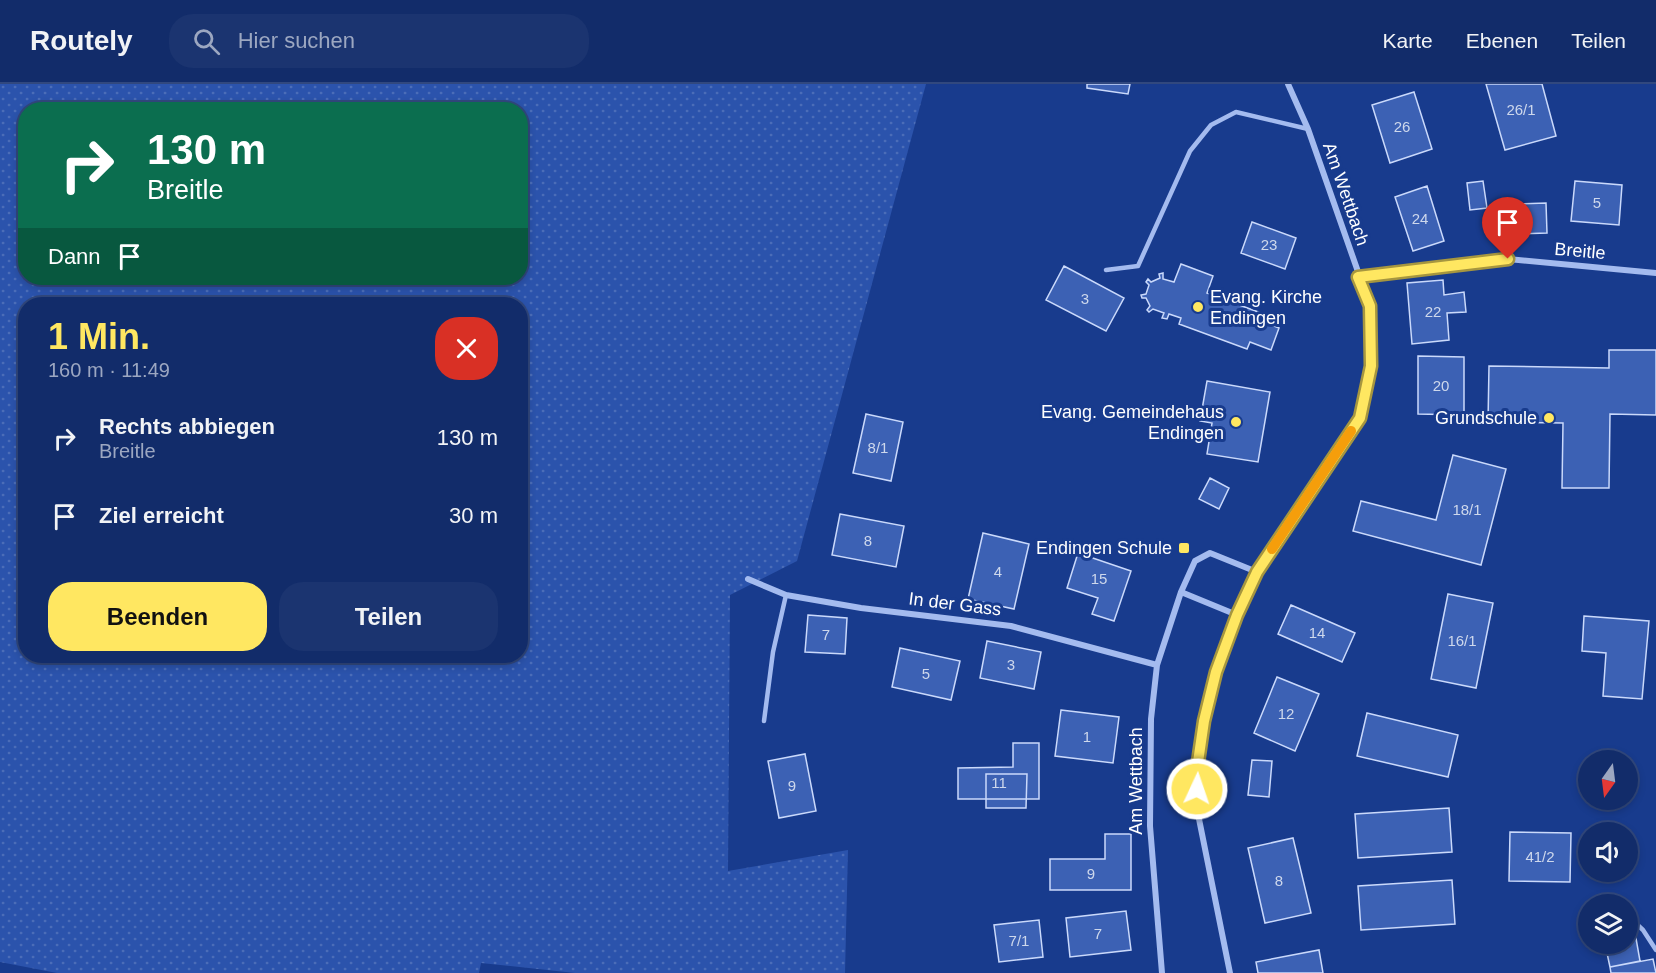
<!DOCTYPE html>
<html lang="de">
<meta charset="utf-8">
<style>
body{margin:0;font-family:Arial,sans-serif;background:#1b3470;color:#f1f3f6;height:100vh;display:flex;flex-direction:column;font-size:22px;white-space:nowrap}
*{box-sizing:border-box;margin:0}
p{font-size:20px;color:#9ca7c1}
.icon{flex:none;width:33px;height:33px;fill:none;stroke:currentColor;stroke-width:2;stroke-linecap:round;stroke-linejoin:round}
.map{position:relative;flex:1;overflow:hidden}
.panel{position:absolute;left:18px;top:213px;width:510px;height:366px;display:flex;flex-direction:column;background:#122c6a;border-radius:24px;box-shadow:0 3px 9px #0003,0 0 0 2px #31487e}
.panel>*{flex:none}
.hud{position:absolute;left:18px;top:18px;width:510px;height:183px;border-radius:24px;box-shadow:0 3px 9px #0003,0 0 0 2px #31487e;background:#0b6e4f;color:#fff;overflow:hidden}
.needle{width:39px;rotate:194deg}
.fabs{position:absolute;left:1578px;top:666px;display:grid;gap:12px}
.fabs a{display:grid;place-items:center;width:60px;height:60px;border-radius:50%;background:#122c6a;box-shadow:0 3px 9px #0003,0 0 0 2px #31487e;font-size:30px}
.pin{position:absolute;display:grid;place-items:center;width:51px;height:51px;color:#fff;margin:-62px -26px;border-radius:50% 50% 50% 0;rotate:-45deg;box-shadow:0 0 6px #0007}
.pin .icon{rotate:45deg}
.me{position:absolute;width:66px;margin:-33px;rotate:3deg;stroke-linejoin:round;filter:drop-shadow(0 0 4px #0008)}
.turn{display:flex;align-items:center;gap:21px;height:126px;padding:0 30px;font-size:27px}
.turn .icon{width:78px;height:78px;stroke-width:2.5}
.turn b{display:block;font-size:42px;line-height:51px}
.then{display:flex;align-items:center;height:57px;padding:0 30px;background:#0003;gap:12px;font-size:22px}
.round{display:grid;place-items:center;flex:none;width:63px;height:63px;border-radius:24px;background:#1b3470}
.head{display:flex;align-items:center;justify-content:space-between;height:102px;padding:0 30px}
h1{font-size:36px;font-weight:700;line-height:45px;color:#ffe761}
.cta{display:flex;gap:12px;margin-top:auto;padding:12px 30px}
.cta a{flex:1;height:69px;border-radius:24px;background:#ffe761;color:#111;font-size:24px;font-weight:700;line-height:69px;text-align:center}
.cta a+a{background:#1b3470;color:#f1f3f6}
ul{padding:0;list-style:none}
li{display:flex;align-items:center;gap:18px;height:78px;padding:0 30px}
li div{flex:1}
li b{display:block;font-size:22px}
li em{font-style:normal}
header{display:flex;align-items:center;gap:36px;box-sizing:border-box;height:84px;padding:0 30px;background:#122c6a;border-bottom:2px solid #31487e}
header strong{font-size:28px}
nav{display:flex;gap:33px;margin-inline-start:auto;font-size:21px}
.search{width:420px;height:54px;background:#1b3470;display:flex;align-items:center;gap:15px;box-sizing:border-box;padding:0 21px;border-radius:24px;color:#9ca7c1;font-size:22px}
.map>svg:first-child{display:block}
.grass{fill:url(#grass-dots);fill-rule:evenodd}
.building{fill:#3c61b4;stroke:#cad9fb;stroke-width:1.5}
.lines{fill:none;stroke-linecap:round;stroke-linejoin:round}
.service{stroke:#a4bbef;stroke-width:4.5}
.minor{stroke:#a4bbef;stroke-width:6}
.route-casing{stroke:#a6963f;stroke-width:15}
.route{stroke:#ffe761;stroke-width:10}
.slow{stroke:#f59e0b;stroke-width:10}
.poi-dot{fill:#ffe761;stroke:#183b8d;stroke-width:2}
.labels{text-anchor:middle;stroke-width:6;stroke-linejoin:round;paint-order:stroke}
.number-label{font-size:15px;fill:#ced8ec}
.street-label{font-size:18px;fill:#fff;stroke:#183b8d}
.poi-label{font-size:18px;fill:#fff;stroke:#183b8d;text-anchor:end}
</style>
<header>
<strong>Routely</strong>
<div class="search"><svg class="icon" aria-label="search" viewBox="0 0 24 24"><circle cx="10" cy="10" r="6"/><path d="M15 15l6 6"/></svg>Hier suchen</div>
<nav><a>Karte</a><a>Ebenen</a><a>Teilen</a></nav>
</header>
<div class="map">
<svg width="1656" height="889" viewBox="0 0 1656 889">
<defs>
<pattern id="grass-dots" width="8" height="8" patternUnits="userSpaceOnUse" patternTransform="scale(1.5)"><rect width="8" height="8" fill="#2b53ac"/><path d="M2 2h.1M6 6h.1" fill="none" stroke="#4b6db8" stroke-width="1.8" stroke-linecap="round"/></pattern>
</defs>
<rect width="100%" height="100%" fill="#183b8d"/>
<path class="grass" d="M0,0H926L797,477L730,511L728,787L848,766L845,889H575L481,879L479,889H57L0,878ZM26,26H520V194H26ZM26,220H520V572H26Z"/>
<path class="building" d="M1087,0H1130L1128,10L1087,4Z
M1486,0H1542L1556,52L1505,66Z
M1414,8L1432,65L1390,79L1372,21Z
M1483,97L1487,124L1470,126L1467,99Z
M1575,97L1622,101L1619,141L1571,137Z
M1427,102L1444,157L1413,167L1395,113Z
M1546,119L1547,149L1517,150L1516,120Z
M1252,138L1296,154L1285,185L1241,169Z
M1181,180L1213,192L1207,209L1261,229L1258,236L1279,244L1271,266L1250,258L1247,265L1179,240L1181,234L1169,230L1167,235L1162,234L1164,229L1153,225L1149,228L1147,226L1150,222L1146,214H1142L1141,211L1146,210L1149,201L1146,198L1148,195L1151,198L1160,194L1159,190L1163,189V195L1174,198Z
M1064,182L1124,214L1106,247L1046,216Z
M1443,196L1444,211L1464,208L1466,228L1447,229L1449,256L1412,260L1407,199Z
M1609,266H1656V331L1610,330L1609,404H1562L1563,339L1488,338L1489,282L1609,284Z
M1418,272L1464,273V331L1418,330Z
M1207,297L1270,308L1258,378L1207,370L1212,339L1200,337Z
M866,330L903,338L891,397L853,389Z
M1453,371L1506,385L1481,481L1353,447L1361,417L1436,436Z
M1210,394L1229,404L1219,425L1199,415Z
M840,430L904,442L896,483L832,471Z
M983,449L1029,460L1014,525L968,515Z
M1078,469L1131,487L1114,537L1092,530L1098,514L1067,504Z
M1448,510L1493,519L1476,604L1431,595Z
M1291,521L1355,549L1342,578L1278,550Z
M808,531L847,534L845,570L805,568Z
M1584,532L1649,537L1642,615L1603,612L1606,569L1582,567Z
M987,557L1041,568L1034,605L980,594Z
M900,564L960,577L951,616L892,603Z
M1277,593L1319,610L1295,667L1254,649Z
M1061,626L1119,633L1113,679L1055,672Z
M1367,629L1458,651L1448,693L1357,672Z
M1013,659H1039V715H958V684L1013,683Z
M805,670L816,727L779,734L768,677Z
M1252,676L1272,677L1269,713L1248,711Z
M986,690H1027L1026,724H986Z
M1449,724L1452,768L1358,774L1355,730Z
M1510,748L1571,749L1570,798L1509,797Z
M1105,750H1131V806H1050V775H1105Z
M1293,754L1311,829L1265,839L1248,764Z
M1452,796L1455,840L1361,846L1358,802Z
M1126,827L1131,866L1070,873L1066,834Z
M1039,836L1043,873L999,878L994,841Z
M1634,843L1640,877L1610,883L1605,860H1628V844Z
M1319,866L1323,889H1258L1256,878Z
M1653,875L1656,889H1611L1610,883Z"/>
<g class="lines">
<path class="service" d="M1106,186L1138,182L1190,67L1211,41L1236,28L1308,45
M764,637L773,568L786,511
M1593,816L1605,820
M1628,832L1643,846L1656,866"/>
<path class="minor" d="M1358,193L1508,175L1656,189
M748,495L786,511L861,524L1011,542L1157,581
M1181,508L1237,531
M1162,889L1150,742L1151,635L1157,581L1181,508L1195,477L1210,469L1257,488
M1230,889L1197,725V685L1204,637L1216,588L1237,531L1257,488L1360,334L1370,283V222L1308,45L1288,0"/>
</g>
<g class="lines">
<defs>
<path id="route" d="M1197,705V685L1204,637L1216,588L1237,531L1257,488L1360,334L1371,282L1370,222L1358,193L1508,175"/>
</defs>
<use href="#route" class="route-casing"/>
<use href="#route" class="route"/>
<path class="slow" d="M1272,465L1351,347"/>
</g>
<g class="poi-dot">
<circle cx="1198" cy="223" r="6"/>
<circle cx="1549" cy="334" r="6"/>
<circle cx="1236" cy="338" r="6"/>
<rect x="1178" y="458" width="12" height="12" rx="3"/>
</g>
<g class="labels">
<g class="number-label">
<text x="1521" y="31">26/1</text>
<text x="1402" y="48">26</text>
<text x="1597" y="124">5</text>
<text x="1420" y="140">24</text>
<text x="1269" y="166">23</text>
<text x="1085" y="220">3</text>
<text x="1433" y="233">22</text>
<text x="1441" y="307">20</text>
<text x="878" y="369">8/1</text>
<text x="1467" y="431">18/1</text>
<text x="868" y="462">8</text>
<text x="998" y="493">4</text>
<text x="1099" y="500">15</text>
<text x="1317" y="554">14</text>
<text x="826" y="556">7</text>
<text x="1462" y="562">16/1</text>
<text x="1011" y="586">3</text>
<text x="926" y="595">5</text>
<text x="1286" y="635">12</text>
<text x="1087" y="658">1</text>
<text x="999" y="704">11</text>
<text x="792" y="707">9</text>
<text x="1540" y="778">41/2</text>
<text x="1091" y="795">9</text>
<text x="1279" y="802">8</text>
<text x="1098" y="855">7</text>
<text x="1019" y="862">7/1</text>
</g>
<g class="street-label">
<text transform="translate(1346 110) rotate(71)" y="6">Am Wettbach</text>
<text transform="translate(1580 167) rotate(5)" y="6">Breitle</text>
<text transform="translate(955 520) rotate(7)" y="6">In der Gass</text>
<text transform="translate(1136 697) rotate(-90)" y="6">Am Wettbach</text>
</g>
<g class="poi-label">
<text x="1210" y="219" text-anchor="start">Evang. Kirche<tspan x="1210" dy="21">Endingen</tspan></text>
<text x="1224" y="334">Evang. Gemeindehaus<tspan x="1224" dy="21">Endingen</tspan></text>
<text x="1537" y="340">Grundschule</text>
<text x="1172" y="470">Endingen Schule</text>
</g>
</g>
</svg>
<div class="fabs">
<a><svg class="needle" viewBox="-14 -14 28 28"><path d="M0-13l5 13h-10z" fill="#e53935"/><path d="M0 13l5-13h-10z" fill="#9ca7c1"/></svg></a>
<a><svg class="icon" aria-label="sound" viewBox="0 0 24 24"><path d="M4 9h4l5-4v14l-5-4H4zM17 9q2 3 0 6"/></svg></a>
<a><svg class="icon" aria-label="layers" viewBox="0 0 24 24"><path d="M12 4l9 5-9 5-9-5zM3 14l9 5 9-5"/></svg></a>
</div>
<div class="pin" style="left:1508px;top:175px;background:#d93025"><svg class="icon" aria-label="arrive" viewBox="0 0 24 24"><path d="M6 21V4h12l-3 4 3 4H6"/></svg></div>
<svg class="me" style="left:1197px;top:705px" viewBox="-20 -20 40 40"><circle r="17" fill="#ffe761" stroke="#fff" stroke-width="3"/><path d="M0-11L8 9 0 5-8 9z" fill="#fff"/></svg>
<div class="hud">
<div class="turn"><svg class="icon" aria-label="right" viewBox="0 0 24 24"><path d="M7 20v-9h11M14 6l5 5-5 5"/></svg><div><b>130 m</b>Breitle</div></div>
<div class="then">Dann<svg class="icon" aria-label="arrive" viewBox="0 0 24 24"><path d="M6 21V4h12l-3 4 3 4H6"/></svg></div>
</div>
<section class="panel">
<div class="head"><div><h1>1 Min.</h1><p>160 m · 11:49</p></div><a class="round" style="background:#d93025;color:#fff"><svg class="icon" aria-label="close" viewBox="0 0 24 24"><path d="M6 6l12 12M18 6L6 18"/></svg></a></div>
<ul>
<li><svg class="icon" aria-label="right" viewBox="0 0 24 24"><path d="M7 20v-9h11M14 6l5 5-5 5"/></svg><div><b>Rechts abbiegen</b><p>Breitle</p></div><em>130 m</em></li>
<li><svg class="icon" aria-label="arrive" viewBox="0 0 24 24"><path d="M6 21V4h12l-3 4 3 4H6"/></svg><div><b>Ziel erreicht</b></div><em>30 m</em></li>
</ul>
<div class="cta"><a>Beenden</a><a>Teilen</a></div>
</section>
</div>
